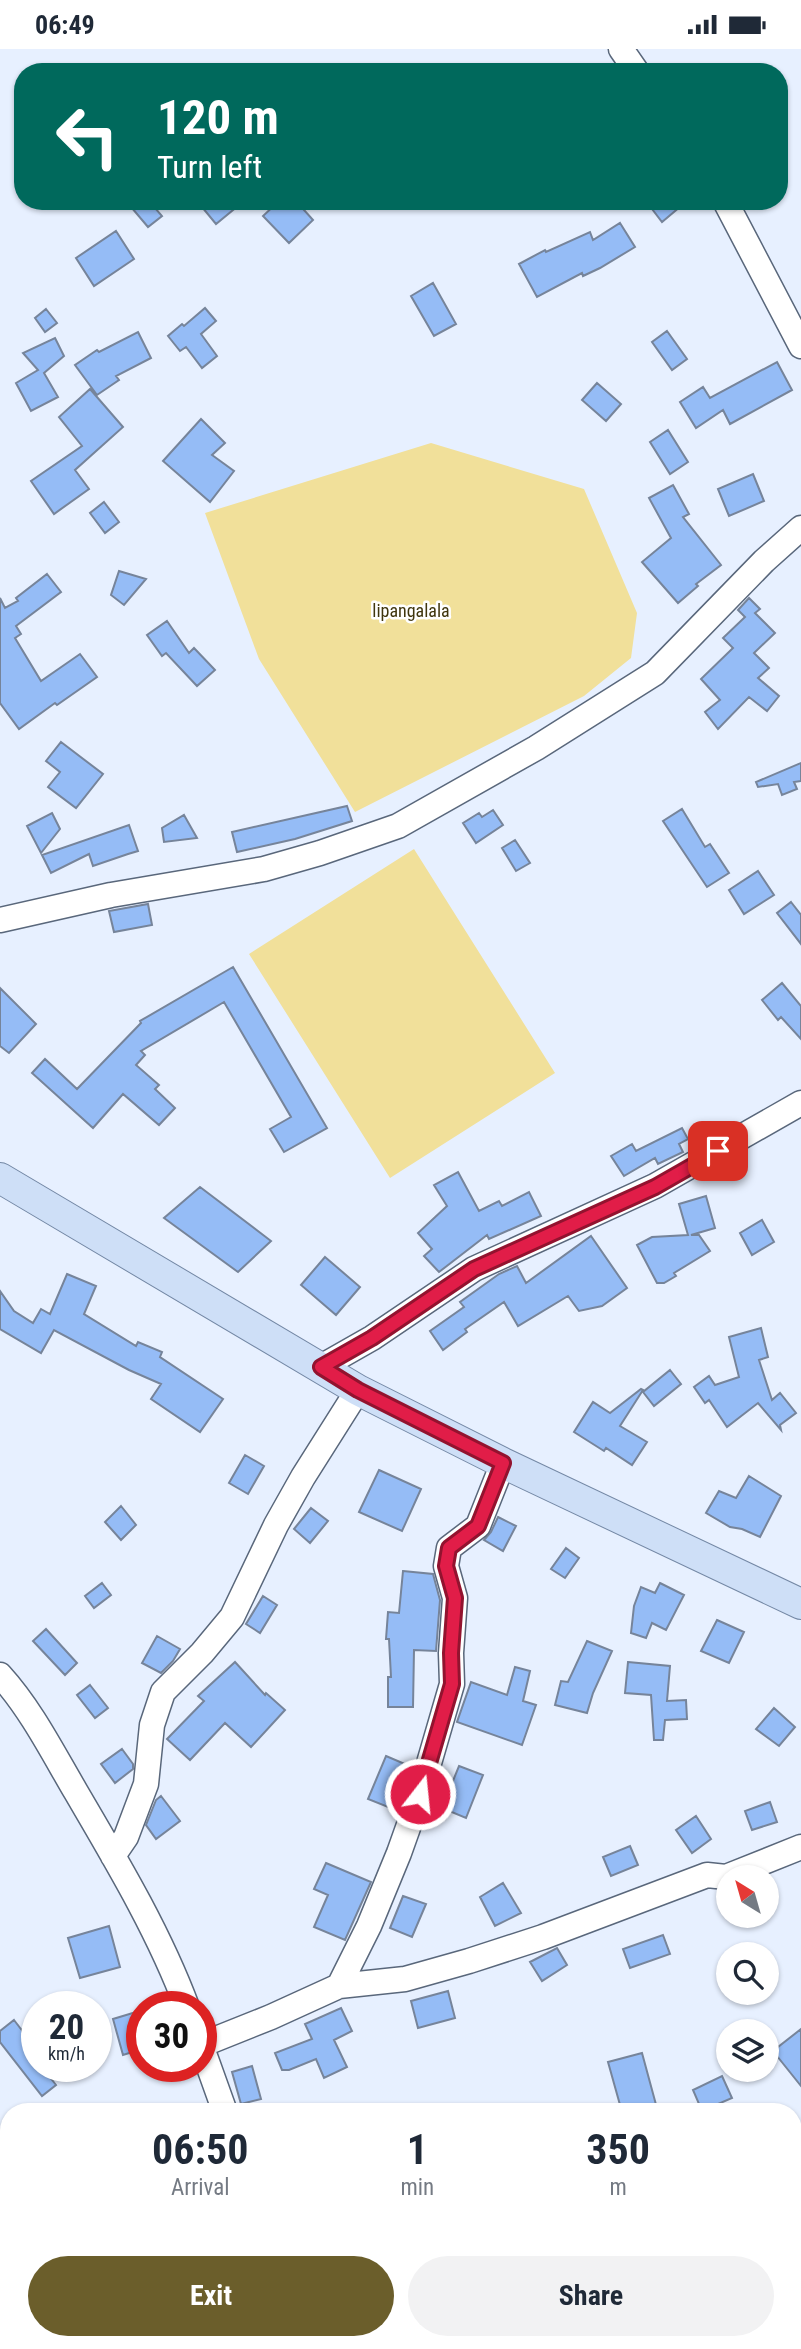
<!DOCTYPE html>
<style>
body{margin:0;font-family:"Roboto Condensed",sans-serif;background:#f2f2f3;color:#1f2937;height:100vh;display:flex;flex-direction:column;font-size:26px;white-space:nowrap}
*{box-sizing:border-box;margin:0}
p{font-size:23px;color:#747a83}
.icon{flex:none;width:38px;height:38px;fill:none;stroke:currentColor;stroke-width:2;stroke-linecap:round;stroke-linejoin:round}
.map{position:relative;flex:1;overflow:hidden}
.details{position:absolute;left:0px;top:2054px;width:802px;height:247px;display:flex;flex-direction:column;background:#fff;border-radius:28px 28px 0 0;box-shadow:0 2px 5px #0004}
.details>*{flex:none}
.hud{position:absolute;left:14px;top:14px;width:774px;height:147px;border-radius:28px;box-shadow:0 2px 5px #0004;background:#00695c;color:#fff;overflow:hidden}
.needle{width:46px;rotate:323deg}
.tools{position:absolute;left:716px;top:1816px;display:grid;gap:14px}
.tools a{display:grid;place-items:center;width:63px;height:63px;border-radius:50%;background:#fff;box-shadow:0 2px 5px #0004;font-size:35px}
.speed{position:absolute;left:21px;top:1942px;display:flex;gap:14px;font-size:35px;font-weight:700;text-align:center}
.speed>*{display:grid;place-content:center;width:91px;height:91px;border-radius:50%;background:#fff;box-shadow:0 2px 5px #0004;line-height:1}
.speed small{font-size:18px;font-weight:400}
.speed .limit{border:10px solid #d22;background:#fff;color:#111}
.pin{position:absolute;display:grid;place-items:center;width:60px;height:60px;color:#fff;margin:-30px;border-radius:14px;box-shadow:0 4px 10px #0006}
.me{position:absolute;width:77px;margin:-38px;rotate:16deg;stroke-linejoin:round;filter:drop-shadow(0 0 5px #0008)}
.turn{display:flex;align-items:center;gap:24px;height:147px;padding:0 28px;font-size:32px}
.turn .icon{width:91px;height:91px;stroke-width:2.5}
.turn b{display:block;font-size:49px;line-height:60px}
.eta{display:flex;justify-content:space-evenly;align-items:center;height:119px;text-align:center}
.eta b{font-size:42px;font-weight:700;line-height:49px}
.cta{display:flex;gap:14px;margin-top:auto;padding:14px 28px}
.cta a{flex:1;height:80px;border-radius:42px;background:#6b5e2b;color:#fff;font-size:28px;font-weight:700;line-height:80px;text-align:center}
.cta a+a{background:#f2f2f3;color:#1f2937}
.status{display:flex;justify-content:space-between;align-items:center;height:49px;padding:0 35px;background:#fff;direction:ltr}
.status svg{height:19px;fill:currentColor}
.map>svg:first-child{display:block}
.green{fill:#f1e09a}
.building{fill:#95bcf6;stroke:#76849a;stroke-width:2}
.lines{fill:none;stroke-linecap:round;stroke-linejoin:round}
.minor-casing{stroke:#59677b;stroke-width:27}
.major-casing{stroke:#7488a5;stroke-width:32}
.minor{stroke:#fff;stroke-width:24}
.major{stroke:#cedff7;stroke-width:30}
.route-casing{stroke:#92132f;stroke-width:18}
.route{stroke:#e11d48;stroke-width:12}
.labels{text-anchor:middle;stroke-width:5;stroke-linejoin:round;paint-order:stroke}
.park-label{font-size:18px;fill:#40360e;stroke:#fff}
</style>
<div class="status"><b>06:49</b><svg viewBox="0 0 49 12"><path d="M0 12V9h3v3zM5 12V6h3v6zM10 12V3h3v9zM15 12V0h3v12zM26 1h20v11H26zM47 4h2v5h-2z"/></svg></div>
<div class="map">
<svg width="801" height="2300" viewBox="0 0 801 2300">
<rect width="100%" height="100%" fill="#e7f0ff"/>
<path class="green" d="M431,394L584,440L637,564L631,609L584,647L355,763L259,610L205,464Z
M414,800L555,1024L390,1129L249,905Z"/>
<path class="building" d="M126,152H149L162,167L148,178Z
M197,152H244L216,175Z
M279,152H296L313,171L289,194L263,167Z
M646,152H687L662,173Z
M620,174L635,198L600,219L583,227L582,224L537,248L519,215L545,201L546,203L590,183L593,191Z
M116,182L134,210L94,237L76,209Z
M433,234L456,275L434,287L411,247Z
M205,259L216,272L201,285L217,307L202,319L186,298L180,302L168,287L182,275L184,277Z
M46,260L57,274L45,283L35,269Z
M667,282L687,310L672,321L652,293Z
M138,283L151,309L116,327L119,331L97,346L75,316L97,301L99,303Z
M55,289L64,307L44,324L58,348L31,362L16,334L38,321L23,304Z
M777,313L792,341L730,375L723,361L696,379L680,353L703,338L710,349Z
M597,334L621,355L606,372L582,351Z
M90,340L123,378L75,421L89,440L54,465L31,432L82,397L59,368Z
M201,370L225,394L212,406L234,422L210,453L163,412Z
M668,381L688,413L670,425L650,393Z
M753,425L764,452L729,467L718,440Z
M673,436L689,465L683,468L721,516L696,535L698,537L678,554L642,513L671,489L649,449Z
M104,453L119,473L105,484L90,464Z
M119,522L146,530L124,556L111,546Z
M47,525L61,543L16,577L21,585L15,589L41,632L80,605L97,628L57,656L55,654L19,680L0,654V549L5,559L18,552L16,549Z
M749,549L760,560L755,564L775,584L754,604L769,619L758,629L779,647L767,662L749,648L718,680L705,663L720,651L701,630L733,599L723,589L745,568L738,561Z
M167,572L189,604L194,599L215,621L197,637L166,604L162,607L147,586Z
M61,693L103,725L76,759L48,738L60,723L46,712Z
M801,714V732L794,733L797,740L782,746L778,735L758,738L756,733Z
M347,757L352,772L295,790L237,803L232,783Z
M682,760L705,798L710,795L729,824L707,838L663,772Z
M493,761L503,776L476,794L463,774L479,764L482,768Z
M52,764L60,780L41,804L27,777Z
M184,766L197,789L164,793L162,779Z
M129,776L138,802L128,805L93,817L89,805L51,824L42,806Z
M515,791L530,814L516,822L502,799Z
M758,822L774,846L744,865L729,841Z
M791,853L801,866V895L777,864Z
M148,855L152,876L114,883L109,862Z
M233,918L327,1079L284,1103L270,1080L291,1068L224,953L141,1002L145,1006L136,1016L159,1036L155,1040L175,1059L159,1076L123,1045L93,1079L32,1024L45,1010L77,1040L141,974L140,972Z
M782,934L801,957V990L781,968L778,971L762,951Z
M0,939L36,975L9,1004L0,997Z
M682,1079L688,1090L679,1095L683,1103L658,1115L655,1109L624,1127L611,1107L632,1095L636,1102Z
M458,1123L479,1162L499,1152L502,1157L529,1143L541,1167L489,1190L487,1186L439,1223L424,1207L432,1200L418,1184L447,1157L434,1136Z
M200,1138L271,1192L238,1223L164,1169Z
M706,1147L715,1179L691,1186H699L710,1202L674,1224L676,1227L664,1234H657L637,1196L652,1188L688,1186L679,1155Z
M762,1171L774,1193L752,1206L740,1184Z
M591,1187L627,1239L602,1257L579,1262L568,1247L518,1277L504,1253L465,1280L467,1283L443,1301L430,1282L464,1258L460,1253L499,1225L517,1217L526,1234Z
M325,1208L360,1238L336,1266L301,1236Z
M67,1225L96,1237L84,1265L136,1297L138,1293L162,1303L160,1308L223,1350L200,1383L151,1350L161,1335L129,1321L54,1281L41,1304L0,1280V1242L14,1262L33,1274L41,1260L50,1265Z
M761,1279L768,1308L759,1311L772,1351L780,1344L796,1364L780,1376L781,1381L758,1354L727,1378L709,1351L705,1354L694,1338L709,1327L715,1336L739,1328L729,1288Z
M670,1321L681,1335L654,1357L643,1343Z
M641,1340L643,1341L620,1377L647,1393L632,1416L606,1399L604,1402L574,1383L593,1353L610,1364Z
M245,1406L264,1417L248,1445L229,1434Z
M379,1421L421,1440L402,1482L359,1463Z
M749,1427L781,1447L760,1488L742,1480L730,1478L706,1464L719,1442L736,1449Z
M121,1457L136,1476L121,1491L105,1473Z
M311,1459L328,1472L310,1494L294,1480Z
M498,1468L516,1477L503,1502L484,1491L491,1483Z
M566,1499L579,1509L565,1529L551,1520Z
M403,1522L433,1525L440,1551L436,1602L414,1601L413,1658H388V1628H391L389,1590H386L388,1563L399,1564Z
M102,1534L111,1546L94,1559L85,1547Z
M660,1534L684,1546L666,1581L652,1574L646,1589L631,1584L634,1557L641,1538L655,1544Z
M263,1547L277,1556L260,1584L246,1575Z
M717,1571L744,1583L729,1614L701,1602Z
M46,1580L77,1614L65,1626L33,1592Z
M157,1587L180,1600L173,1612L161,1624L142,1614Z
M587,1592L612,1602L593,1644L587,1664L555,1656L561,1632L568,1633Z
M235,1613L265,1646L266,1644L285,1661L251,1698L225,1674L190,1711L167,1690L204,1652L198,1647Z
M628,1613L670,1617L667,1652L686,1651L687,1670L665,1671L663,1691H654L651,1646L625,1644Z
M515,1618L530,1622L523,1652L536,1656L522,1696L457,1673L471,1633L507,1646Z
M90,1636L108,1659L95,1669L77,1646Z
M774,1659L795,1678L779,1697L756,1680Z
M122,1700L133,1715V1720L115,1734L101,1715Z
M386,1707L412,1718L398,1762L368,1750Z
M459,1717L483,1726L466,1769L442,1759Z
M161,1747L180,1772L156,1790L146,1776L156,1751Z
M770,1753L777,1773L752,1781L745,1762Z
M696,1767L711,1790L692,1804L676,1781Z
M630,1797L638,1816L611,1827L603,1808Z
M326,1814L371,1833L345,1891L314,1878L328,1846L314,1840Z
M503,1834L521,1864L495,1877L480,1848Z
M403,1847L426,1855L412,1888L390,1879Z
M109,1877L120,1918L80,1929L68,1889Z
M663,1886L670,1905L630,1919L623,1900Z
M557,1899L567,1916L542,1932L530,1913Z
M448,1942L455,1969L418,1979L411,1952Z
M341,1959L352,1982L334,1991L347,2018L324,2029L316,2010L289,2021H282L275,2004L312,1990L305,1975Z
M136,1963L142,1984V2000L123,2006L113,1970Z
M14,1971L24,1984L37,1976V2018H60L49,2027L56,2036L42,2047L0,1993V1982Z
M801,1980V2037L773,2002Z
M642,2004L658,2063H622L608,2013Z
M252,2017L261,2050L241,2055L232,2023Z
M722,2027L732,2049L702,2062L693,2041Z"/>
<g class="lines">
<defs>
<path id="minor" d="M621,0L637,23
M725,152L801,297
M0,871L111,846L264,820L320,804L398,777L536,699L655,624L764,512L801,479
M321,1318L372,1289L474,1220L655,1137L801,1054
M0,1626C31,1660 53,1704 76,1743C117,1813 159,1883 187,1958
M113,1807L126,1788L146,1735L152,1676L163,1643L202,1604L232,1568L276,1476L303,1428L358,1341
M339,1937L369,1877L399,1804L420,1745L452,1635L451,1604L455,1549L446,1517L449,1499L478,1477L503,1414
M201,1996L271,1968L339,1937L405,1930L469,1912L543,1888L707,1826L726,1828L801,1798
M201,1996L225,2063
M0,2138L9,2134
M294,2292L295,2300"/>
<path id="major" d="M0,1129L358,1341L503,1414L801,1555"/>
</defs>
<use href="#minor" class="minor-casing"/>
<use href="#major" class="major-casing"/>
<use href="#minor" class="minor"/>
<use href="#major" class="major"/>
</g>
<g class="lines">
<defs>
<path id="route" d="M420,1745L452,1635L451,1604L455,1549L446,1517L449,1499L478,1477L503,1414L358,1341L321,1318L372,1289L474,1220L655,1138L718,1102"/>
</defs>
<use href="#route" class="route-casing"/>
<use href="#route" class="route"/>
</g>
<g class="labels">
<g class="park-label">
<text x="411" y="568">lipangalala</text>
</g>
</g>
</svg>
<div class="tools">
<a><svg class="needle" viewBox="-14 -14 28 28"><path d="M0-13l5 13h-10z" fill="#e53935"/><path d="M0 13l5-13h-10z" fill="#747a83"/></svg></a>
<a><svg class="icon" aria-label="search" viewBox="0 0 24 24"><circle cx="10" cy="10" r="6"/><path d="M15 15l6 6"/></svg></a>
<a><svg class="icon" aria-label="layers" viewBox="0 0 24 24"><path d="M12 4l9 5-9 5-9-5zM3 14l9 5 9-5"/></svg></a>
</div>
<div class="speed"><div>20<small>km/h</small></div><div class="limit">30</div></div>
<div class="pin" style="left:718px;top:1102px;background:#d93025"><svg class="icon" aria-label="arrive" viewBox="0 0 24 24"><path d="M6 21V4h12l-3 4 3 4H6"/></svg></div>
<svg class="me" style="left:420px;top:1745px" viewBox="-20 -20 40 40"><circle r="17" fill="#e11d48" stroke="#fff" stroke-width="3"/><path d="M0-11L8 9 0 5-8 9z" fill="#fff"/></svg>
<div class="hud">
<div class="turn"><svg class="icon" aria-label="left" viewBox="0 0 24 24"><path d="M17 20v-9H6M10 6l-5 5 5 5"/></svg><div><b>120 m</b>Turn left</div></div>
</div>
<section class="details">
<div class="eta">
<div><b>06:50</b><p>Arrival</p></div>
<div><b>1</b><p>min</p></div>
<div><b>350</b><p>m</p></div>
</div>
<div class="cta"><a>Exit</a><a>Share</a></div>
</section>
</div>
